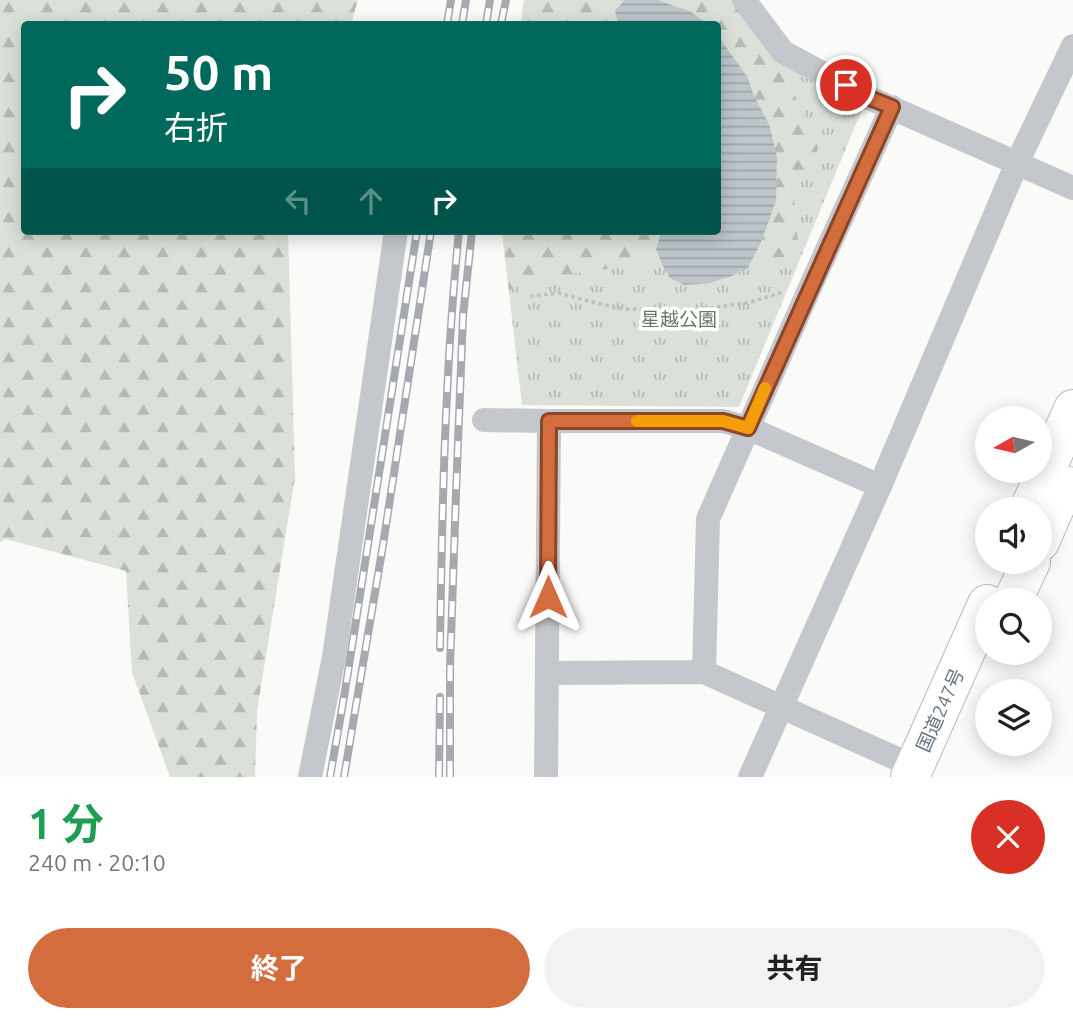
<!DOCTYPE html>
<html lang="ja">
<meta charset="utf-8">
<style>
body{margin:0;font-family:Ubuntu,"Noto Sans JP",sans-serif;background:#f2f2f2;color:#222;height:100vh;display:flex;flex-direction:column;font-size:26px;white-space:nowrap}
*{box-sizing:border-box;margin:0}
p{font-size:23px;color:#767676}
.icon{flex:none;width:38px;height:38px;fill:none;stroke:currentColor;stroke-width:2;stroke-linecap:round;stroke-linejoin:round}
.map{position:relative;height:777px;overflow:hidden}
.side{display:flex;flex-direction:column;background:#fff;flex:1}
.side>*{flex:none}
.guide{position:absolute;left:21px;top:21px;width:700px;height:214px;border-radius:7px;box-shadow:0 4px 18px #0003;background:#00695c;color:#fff;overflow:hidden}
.needle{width:46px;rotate:262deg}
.fabs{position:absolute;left:975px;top:406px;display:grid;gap:14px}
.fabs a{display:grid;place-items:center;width:77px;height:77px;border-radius:50%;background:#fff;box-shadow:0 4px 18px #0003;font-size:35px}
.pin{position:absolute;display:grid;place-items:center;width:60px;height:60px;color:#fff;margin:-30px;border:4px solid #fff;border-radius:50%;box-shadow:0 2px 7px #0007}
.me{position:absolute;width:77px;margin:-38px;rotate:0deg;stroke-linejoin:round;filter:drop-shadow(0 0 5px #0008)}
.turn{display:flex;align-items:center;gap:24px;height:147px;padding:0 28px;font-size:32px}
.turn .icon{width:91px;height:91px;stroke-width:2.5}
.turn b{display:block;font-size:49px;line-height:60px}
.lanes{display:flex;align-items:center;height:66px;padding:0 28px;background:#0003;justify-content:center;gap:35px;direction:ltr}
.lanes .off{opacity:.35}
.round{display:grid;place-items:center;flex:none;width:74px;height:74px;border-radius:37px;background:#f2f2f2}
.headline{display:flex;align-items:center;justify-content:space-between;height:119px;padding:0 28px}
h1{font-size:42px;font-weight:700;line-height:52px;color:#1e9e55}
.primary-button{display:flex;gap:14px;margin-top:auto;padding:14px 28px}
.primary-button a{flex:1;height:80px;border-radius:42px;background:#d46d3e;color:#fff;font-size:28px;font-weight:700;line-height:80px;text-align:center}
.primary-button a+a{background:#f2f2f2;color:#222}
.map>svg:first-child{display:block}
.grass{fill:url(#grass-tufts)}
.forest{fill:url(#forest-firs)}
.water{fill:url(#water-rules)}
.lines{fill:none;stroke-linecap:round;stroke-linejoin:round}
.trunk-casing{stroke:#b7babd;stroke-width:40}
.path{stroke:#bec0c3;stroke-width:3.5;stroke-dasharray:3.5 3.5;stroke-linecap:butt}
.minor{stroke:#c4c7cb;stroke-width:24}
.trunk{stroke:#fff;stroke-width:38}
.rail-casing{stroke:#a6aab0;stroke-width:8}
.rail{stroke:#fff;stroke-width:5;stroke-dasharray:16;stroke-linecap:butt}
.route-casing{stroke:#8a4728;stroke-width:18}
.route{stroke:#d46d3e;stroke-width:12}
.slow{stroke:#f59e0b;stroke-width:12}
.labels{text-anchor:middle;stroke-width:7;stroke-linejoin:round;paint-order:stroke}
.park-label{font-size:19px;fill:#677966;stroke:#fff}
.street-label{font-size:19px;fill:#677380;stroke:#fff}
</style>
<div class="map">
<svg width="1073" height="777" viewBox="0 0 1073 777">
<defs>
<pattern id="grass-tufts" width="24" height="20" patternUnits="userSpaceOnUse" patternTransform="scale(1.75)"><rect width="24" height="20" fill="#dbe0d9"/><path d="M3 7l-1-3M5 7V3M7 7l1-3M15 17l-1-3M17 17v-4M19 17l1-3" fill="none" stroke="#b5bab5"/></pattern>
<pattern id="forest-firs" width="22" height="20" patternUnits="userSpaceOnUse" patternTransform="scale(1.75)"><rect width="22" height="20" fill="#dbe0d9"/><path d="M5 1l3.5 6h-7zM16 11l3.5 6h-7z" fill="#b5bab5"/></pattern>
<pattern id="water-rules" width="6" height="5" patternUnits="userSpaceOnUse" patternTransform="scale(1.75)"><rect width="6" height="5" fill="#bec6cb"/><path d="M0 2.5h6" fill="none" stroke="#9ea5aa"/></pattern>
</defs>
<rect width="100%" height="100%" fill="#fafaf8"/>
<path class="grass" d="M524,0H744L783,52L867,97L739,407L522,405L502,231H718V24H521Z"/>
<path class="forest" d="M0,0H358L351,24H24V231H288L295,477L257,711L255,777H170L132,672L126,571L6,539L0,542Z
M524,0H625L615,10L618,24H521Z
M658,0H744L782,59L787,79L818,147L813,173L793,185L798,244C783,261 776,265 753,259L761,242L776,201L753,94L748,78L718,36V24H707L691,12Z
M502,231H662L656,249L630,266L548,277L509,290Z"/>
<path class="water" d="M625,0H658L691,12L707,24H618L615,10Z
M718,36L748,78L753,94L769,124L777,157L776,201L761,242L748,268L731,276L710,283L684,285L670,278L663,266L656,249L662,231H718Z"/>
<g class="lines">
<defs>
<path id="trunk" d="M1029,509L1073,409
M1040,542L1065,485
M1013,600L1031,562
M910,777L987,604"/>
</defs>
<use href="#trunk" class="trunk-casing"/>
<path class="path" d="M530,296L560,293L584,300L623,309L668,310L709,308L748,303L783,292"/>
<path class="minor" d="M744,0L783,52L867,97L1073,188
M484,420L549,421
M704,672L708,519L812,283L892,107
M548,673L704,672L915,767
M310,777L334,657L396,231
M546,777L549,421H723L748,428L880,486
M750,777L880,486L1017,163L1073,46"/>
<use href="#trunk" class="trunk"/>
<defs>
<path id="rail" d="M447,24L451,0
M462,24L466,0
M486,24L490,0
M501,24L506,0
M440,648C442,509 445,369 459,231
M330,777L345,691L417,231
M344,777L383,545L431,231
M439,777L440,697
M450,777V667L456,494L463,316L472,231"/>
</defs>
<use href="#rail" class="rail-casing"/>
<use href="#rail" class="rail"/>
</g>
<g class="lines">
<defs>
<path id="route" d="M548,597L549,421H723L748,428L892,107L867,97L846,85"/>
</defs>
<use href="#route" class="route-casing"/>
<use href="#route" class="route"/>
<path class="slow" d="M637,421H723L748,428L765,388"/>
</g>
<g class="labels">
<g class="park-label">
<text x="679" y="326">星越公園</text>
</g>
<g class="street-label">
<text transform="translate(940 710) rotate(-66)" y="7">国道247号</text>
</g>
</g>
</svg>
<div class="fabs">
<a><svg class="needle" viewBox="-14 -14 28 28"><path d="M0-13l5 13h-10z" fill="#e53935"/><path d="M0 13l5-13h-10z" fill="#767676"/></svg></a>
<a><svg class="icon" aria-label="sound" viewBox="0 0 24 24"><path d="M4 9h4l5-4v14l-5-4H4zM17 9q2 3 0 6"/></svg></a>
<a><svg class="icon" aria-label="search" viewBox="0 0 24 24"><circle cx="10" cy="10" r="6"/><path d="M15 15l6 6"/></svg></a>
<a><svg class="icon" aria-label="layers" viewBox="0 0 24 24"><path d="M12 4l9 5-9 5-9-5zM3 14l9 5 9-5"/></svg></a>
</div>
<div class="pin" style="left:846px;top:85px;background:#d93025"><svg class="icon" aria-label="arrive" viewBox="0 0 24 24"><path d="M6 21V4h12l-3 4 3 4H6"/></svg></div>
<svg class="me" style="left:548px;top:597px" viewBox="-20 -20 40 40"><path d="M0-17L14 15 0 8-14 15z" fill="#d46d3e" stroke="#fff" stroke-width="4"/></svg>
<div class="guide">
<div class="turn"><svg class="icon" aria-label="right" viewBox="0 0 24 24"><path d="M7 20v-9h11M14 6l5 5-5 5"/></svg><div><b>50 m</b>右折</div></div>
<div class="lanes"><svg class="icon off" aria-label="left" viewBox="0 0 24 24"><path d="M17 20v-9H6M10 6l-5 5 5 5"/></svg><svg class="icon off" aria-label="ahead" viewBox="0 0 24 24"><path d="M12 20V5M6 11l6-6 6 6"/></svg><svg class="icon" aria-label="right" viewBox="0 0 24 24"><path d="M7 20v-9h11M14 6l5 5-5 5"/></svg></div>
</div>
</div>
<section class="side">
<div class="headline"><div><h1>1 分</h1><p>240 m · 20:10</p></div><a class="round" style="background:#d93025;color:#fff"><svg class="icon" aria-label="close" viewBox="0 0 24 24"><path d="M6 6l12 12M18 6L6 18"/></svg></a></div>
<div class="primary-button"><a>終了</a><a>共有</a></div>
</section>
